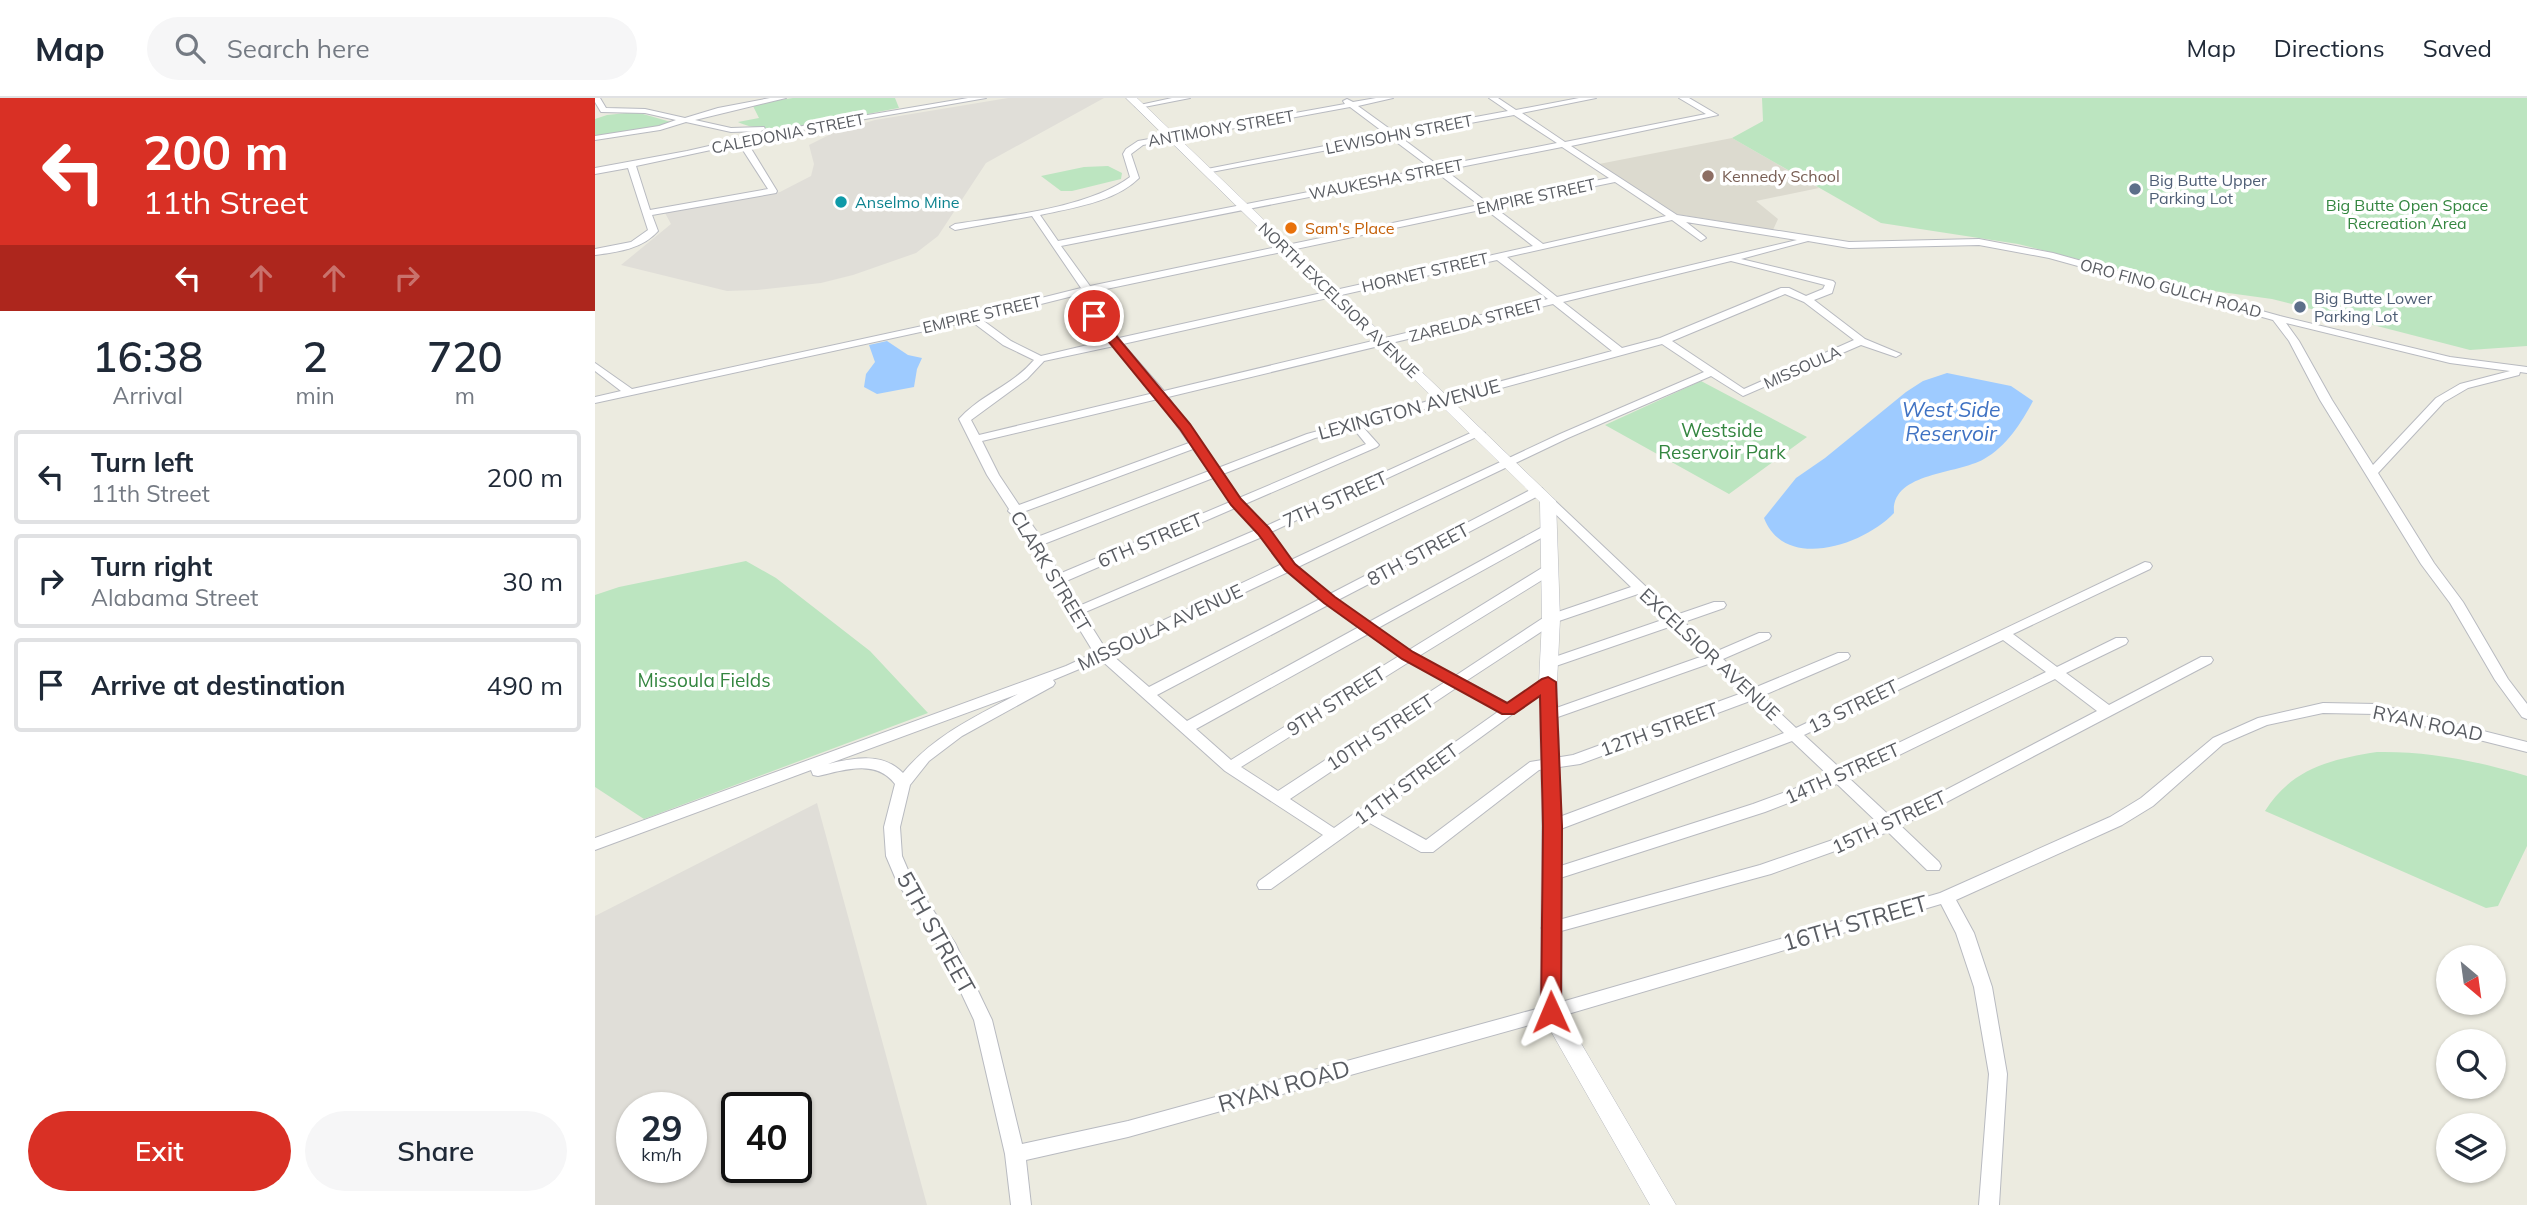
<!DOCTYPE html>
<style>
body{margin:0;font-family:Mulish,sans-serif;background:#f6f6f7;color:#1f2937;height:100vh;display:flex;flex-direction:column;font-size:26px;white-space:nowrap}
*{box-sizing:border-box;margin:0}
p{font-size:23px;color:#747a83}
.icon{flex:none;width:38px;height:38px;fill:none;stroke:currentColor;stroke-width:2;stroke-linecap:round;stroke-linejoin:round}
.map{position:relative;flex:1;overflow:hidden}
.details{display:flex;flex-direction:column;background:#fff;width:595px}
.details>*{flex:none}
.hud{background:#d93025;color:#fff;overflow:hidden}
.needle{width:46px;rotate:151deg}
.buttons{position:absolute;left:1841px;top:847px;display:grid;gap:14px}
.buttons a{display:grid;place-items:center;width:70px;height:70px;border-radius:50%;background:#fff;box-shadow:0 2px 5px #0004;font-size:35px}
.speed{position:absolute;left:21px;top:994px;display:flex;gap:14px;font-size:35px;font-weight:700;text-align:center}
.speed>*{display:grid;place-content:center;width:91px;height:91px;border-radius:50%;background:#fff;box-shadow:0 2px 5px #0004;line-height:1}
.speed small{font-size:18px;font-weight:400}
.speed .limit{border:4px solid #111;border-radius:10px;background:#fff;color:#111}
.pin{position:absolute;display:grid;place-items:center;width:60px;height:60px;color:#fff;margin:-30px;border:4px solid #fff;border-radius:50%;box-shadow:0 2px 7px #0007}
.me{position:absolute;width:77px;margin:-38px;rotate:359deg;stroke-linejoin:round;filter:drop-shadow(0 0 5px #0008)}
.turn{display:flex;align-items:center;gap:24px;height:147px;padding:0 28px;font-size:32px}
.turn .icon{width:91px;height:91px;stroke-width:2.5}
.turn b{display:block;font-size:49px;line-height:60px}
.lanes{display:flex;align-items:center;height:66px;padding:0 28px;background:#0003;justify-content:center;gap:35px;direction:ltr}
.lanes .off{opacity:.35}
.eta{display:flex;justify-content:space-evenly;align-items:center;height:119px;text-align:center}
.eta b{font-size:42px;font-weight:600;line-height:49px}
.button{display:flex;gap:14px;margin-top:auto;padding:14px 28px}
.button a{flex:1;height:80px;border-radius:42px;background:#d93025;color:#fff;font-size:28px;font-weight:600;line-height:80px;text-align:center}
.button a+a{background:#f6f6f7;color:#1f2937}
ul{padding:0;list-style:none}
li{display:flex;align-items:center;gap:21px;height:94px;margin:0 14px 10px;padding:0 14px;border:4px solid #e0e1e3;border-radius:7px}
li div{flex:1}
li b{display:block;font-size:26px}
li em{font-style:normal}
header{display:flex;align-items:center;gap:42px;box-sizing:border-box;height:98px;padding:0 35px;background:#fff;border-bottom:2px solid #e0e1e3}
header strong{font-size:33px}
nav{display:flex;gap:38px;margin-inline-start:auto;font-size:24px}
.search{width:490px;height:63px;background:#f6f6f7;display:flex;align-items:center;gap:18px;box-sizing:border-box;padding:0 24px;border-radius:38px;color:#747a83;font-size:26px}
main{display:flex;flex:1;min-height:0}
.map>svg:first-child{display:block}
.industrial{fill:#e0ded8;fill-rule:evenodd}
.education{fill:#dcdacf}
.green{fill:#bce5c0}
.water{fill:#9ecbff}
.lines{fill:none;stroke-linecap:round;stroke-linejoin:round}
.minor-casing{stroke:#b8bac0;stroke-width:2}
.tertiary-casing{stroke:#b8bac0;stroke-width:1}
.minor{fill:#fff;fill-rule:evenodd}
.tertiary{fill:#fff;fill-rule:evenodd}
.route{fill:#d93025;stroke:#8d1f18;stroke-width:2}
.education-dot{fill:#8d6e63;stroke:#fff;stroke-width:2.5}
.service-dot{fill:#5c6f8a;stroke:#fff;stroke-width:2.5}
.culture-dot{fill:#0f9aa8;stroke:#fff;stroke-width:2.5}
.food-dot{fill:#e8710a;stroke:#fff;stroke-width:2.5}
.labels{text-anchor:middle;stroke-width:7;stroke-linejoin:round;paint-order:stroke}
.far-street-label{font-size:16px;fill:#595c62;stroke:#fff}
.far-education-label{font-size:16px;fill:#785e54;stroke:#fff;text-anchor:start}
.far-service-label{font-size:16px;fill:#4e5e75;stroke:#fff;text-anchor:start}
.far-culture-label{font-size:16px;fill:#0d838f;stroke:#fff;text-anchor:start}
.far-park-label{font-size:16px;fill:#348640;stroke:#fff}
.far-food-label{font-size:16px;fill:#c56008;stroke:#fff;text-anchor:start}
.street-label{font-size:19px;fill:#595c62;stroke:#fff}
.park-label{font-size:19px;fill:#348640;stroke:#fff}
.water-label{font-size:21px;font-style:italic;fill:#3f72c3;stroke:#fff}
.near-street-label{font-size:23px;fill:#595c62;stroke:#fff}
</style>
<header>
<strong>Map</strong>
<div class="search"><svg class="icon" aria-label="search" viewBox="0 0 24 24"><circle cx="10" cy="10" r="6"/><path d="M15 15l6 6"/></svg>Search here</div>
<nav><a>Map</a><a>Directions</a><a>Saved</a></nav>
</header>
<main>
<section class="details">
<div class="hud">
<div class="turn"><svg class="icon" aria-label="left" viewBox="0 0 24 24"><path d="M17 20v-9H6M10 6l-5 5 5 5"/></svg><div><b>200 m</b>11th Street</div></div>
<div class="lanes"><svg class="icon" aria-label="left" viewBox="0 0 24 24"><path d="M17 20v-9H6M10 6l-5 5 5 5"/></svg><svg class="icon off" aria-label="ahead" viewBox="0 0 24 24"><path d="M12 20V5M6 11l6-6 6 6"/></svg><svg class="icon off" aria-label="ahead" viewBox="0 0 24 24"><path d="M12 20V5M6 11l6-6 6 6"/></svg><svg class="icon off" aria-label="right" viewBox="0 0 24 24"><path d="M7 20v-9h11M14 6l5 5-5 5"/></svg></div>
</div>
<div class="eta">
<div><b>16:38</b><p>Arrival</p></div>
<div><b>2</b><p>min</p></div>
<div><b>720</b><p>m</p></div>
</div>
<ul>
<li><svg class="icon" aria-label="left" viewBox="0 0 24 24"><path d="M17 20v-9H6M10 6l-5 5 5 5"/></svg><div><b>Turn left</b><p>11th Street</p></div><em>200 m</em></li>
<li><svg class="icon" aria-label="right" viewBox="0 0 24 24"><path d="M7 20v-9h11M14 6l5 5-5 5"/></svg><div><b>Turn right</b><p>Alabama Street</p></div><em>30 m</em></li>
<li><svg class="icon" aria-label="arrive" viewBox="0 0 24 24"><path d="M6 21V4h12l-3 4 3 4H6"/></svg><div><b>Arrive at destination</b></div><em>490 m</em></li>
</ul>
<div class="button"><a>Exit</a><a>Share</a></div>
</section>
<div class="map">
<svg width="1932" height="1107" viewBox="0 0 1932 1107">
<rect width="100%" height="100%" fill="#ecebe0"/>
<path class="industrial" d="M413,0H509L391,65L343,138L321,155L258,177L226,185L162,192L132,193L26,167L76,126L70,115L185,94L216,78L219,66L214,47L242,33L280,22Z
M222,705L332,1107H0V818ZM37,1010H96V1069H37ZM142,1010H201V1069H142Z"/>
<path class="education" d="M1137,40L1224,90L1161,103L1183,121L1178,132L1081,116L1004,66Z"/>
<path class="green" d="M198,0H300L304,10C265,16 177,42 143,24L164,20L157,6Z
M1167,0H1932V248L1875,252L1677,201L1597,190L1423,146L1286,125L1137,40L1168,23Z
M41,14L76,24L63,28L0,38V21L12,17Z
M513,68L527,75L526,81L477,93H466L446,78L489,69Z
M1106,283L1212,339L1134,396L1010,327Z
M151,463L181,480L275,553L333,615L49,721L0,689V497L24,489Z
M1782,654C1833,653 1883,663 1932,678V748L1903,808L1891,810L1670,713C1696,671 1736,661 1782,654Z"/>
<path class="water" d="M292,243L313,257L327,260L322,271L319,289L282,296L269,289L271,276L280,264L274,247Z
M1352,275L1416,288L1438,303C1427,324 1411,349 1389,361C1361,377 1296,374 1299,415C1269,447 1190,474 1169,420L1201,380L1230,360L1311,294L1328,283Z"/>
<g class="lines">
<defs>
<path id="minor" d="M0,0H5L11,10L50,11L90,20L123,10L175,0H191L100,22L136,30L169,29L170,31L166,33L136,34L91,24L65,32L0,42V38L64,28L81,22L50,15L6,14L0,4Z
M373,0H391L184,36L152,44L182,93L181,95L57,117L63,133C47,151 23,154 0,157V151L36,144L53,132L33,70L0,76V70L92,53L184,32ZM144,46L173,91L55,112L41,68Z
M577,0H595L544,10L540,8Z
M781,0H798L763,8L799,34L913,13L894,0H903L921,12L984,0H1001L927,15L970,44L1111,16L1084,0H1094L1123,17L976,48L1082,117L1254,144L1384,141L1458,155L1685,218L1855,259L1932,269V275L1925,274L1924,277L1873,290L1849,304L1783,375L1839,465L1868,504L1913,581L1932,606V621L1927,619L1900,582L1855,505L1826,466L1725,302L1694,243L1678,222L1454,160L1384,147L1254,150L1213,143L1146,161L1238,183L1240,185L1237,195L1219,202L1270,241L1306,256L1301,259L1266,247L1148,298L1116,278L973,340L703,469L735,496L939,390H947L949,393L947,396L743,502L774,524L951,427H959L961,430L959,433L783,530L814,552L950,468H960L962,471L960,474L824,558L860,578L951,518L1036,489L947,403L953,399L957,400L1081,517L1119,504H1129L1131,507L1129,510L1089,524L1120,554L1164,535H1174L1176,538L1174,541L1128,561L1159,590L1243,555H1253L1255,558L1253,561L1167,598L1201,630L1550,464L1555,465L1557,468L1555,471L1418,536L1462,569L1521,540H1531L1533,543L1531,546L1471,575L1514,607L1606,559H1616L1618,562L1616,565L1306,728L1344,764L1346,768L1344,772H1332L1293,734L1176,776L955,836L949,834L946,830L949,826L1165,767L1284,726L1242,686L1170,714L962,781H950L948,777L950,773L1158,706L1234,678L1197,643L963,732H951L949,728L951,724L1189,635L1155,603L985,666L944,672L838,754H826L771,723L676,791H664L662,787L664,783L728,737L630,673L506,562L458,582L460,585L458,588L367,638L334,663L315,687L305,729L307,758L316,779L360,845L397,922L427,1046L533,1023L956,907L1345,795L1515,719L1546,700L1618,640L1663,620L1728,605L1781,606L1932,644V654L1781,616L1728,615L1672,627L1628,646L1558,708L1527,727L1361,802L1379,835L1397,889L1412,976L1404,1107H1384L1394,976L1379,889L1361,835L1346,806L956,921L533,1039L431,1062L436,1107H416L410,1056L379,922L346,852L302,784L291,758L289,729L300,686C281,661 250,672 223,678L218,677L216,672L0,752V740L471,568L499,555C484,530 470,508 456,484C442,461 433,429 413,413L414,411L392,377L364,321C385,297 418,287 439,262L408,247L376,223L0,305V299L26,293L0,273V265L37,291L378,217L486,190L437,118L360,132L355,129L360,126C412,118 493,110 535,79L528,56L531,51L543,43L750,6L748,3L752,1L758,4ZM755,9L791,36L607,72L611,75L796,40L836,70L463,143L445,117C477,110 520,104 544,80L536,56L548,47ZM919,17L962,45L844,68L804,38ZM967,49L1014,80L893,105L850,72ZM841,74L884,107L495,188L466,148ZM1020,84L1071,118L948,146L899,109ZM890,111L938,148L524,240L495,207L497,194ZM1077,122L1106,143L1111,140L1109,138L1091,124L1202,142L962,199L912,159ZM902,162L953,201L569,293L528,246ZM1136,163L1230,187L1228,191L1211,198L1194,190H1186L1065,240L1027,250L968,204ZM486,196L485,207L514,242L446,258L416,243L386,221ZM1190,196L1209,204L1259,242L1149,291L1077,243ZM958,206L1017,253L712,336L623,370L573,299ZM1691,225L1855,265L1915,273L1865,286L1841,300L1778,367L1737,302L1704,243ZM1067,246L1109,274L965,336L696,462L676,434L890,335L884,332L880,333L671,428L650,406L782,349L784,347L767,328ZM519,248L559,295L384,337L376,322L432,281L449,263ZM563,301L594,345L424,407L404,377L387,343ZM758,330L771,346L644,400L628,376L720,340ZM598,351L614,373L445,438L428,414ZM618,380L635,404L464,476L449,446ZM640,410L661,432L484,508L469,484ZM667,439L687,466L510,550L488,515ZM693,474L725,501L554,589L517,557ZM1043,496L1070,521L948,563L946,566L948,569H958L1077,528L1108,558L950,614L948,617L950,620H960L1116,565L1147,595L978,657L935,664L831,742L782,715L960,585L953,581L948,582L914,606L871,583L961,524ZM733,507L764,529L592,623L562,597ZM773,536L804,558L636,662L601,631ZM1408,542L1451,574L1247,672L1209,637ZM814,564L850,584L683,693L646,669ZM1460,581L1502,613L1297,720L1255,681ZM861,590L904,613L739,730L695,701ZM423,596C381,618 338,638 308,675C288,654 259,660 233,666Z"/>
<path id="tertiary" d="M531,0H542L961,403L965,521L962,585L967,728V913L1081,1107H1055L945,914L947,728L944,585L947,521L945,404Z"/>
</defs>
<use href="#minor" class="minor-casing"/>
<use href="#tertiary" class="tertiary-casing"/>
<use href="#minor" class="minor"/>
<use href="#tertiary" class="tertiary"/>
</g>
<path class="route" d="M495,216H503L595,326L646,401L674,430L700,466L740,499L818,554L912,605L947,581L953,579L961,584L967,728L966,914L963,919L956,922L949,919L946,914L948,728L945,598L919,616H907L807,561L729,505L690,472L663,436L636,407L585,331L495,221Z"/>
<circle class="education-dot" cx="1113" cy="78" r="7"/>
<g class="service-dot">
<circle cx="1540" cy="91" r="7"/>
<circle cx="1705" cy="209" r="7"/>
</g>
<circle class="culture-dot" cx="246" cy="104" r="7"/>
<circle class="food-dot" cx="696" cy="130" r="7"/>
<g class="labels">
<g class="far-street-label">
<text transform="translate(626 30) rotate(-10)" y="6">ANTIMONY STREET</text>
<text transform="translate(193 35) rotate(-11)" y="6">CALEDONIA STREET</text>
<text transform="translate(804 36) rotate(-11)" y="6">LEWISOHN STREET</text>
<text transform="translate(791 81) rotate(-11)" y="6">WAUKESHA STREET</text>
<text transform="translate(941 98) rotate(-12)" y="6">EMPIRE STREET</text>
<text transform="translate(830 174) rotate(-13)" y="6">HORNET STREET</text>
<text transform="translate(1576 190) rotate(15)" y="6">ORO FINO GULCH ROAD</text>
<text transform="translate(744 202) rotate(44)" y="6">NORTH EXCELSIOR AVENUE</text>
<text transform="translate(387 216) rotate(-13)" y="6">EMPIRE STREET</text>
<text transform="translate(881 222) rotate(-14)" y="6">ZARELDA STREET</text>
<text transform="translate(1207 269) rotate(-24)" y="6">MISSOULA</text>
</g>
<g class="far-education-label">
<text x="1127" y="84">Kennedy School</text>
</g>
<g class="far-service-label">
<text x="1554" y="88">Big Butte Upper<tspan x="1554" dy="18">Parking Lot</tspan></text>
<text x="1719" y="206">Big Butte Lower<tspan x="1719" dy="18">Parking Lot</tspan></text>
</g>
<g class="far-culture-label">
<text x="260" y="110">Anselmo Mine</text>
</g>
<g class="far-park-label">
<text x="1812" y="113">Big Butte Open Space<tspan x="1812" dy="18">Recreation Area</tspan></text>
</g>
<g class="far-food-label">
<text x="710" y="136">Sam's Place</text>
</g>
<g class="street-label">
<text transform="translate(814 311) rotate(-15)" y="7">LEXINGTON AVENUE</text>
<text transform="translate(740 401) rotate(-24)" y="7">7TH STREET</text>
<text transform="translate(555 442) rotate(-23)" y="7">6TH STREET</text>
<text transform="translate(823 456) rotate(-28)" y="7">8TH STREET</text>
<text transform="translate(456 473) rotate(59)" y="7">CLARK STREET</text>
<text transform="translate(565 529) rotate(-25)" y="7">MISSOULA AVENUE</text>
<text transform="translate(1115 556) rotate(43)" y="7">EXCELSIOR AVENUE</text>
<text transform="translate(741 603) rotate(-32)" y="7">9TH STREET</text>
<text transform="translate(1258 608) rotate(-26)" y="7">13 STREET</text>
<text transform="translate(1833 625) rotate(12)" y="7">RYAN ROAD</text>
<text transform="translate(1064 631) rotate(-20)" y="7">12TH STREET</text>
<text transform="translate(785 634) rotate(-33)" y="7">10TH STREET</text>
<text transform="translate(1247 675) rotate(-24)" y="7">14TH STREET</text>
<text transform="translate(811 686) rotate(-36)" y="7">11TH STREET</text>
<text transform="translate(1294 724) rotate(-25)" y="7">15TH STREET</text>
</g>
<g class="park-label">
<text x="1127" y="339">Westside<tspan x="1127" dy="22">Reservoir Park</tspan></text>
<text x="109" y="589">Missoula Fields</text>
</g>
<g class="water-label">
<text x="1356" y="319">West Side<tspan x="1356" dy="24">Reservoir</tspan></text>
</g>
<g class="near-street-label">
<text transform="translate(1260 825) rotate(-16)" y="8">16TH STREET</text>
<text transform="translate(341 835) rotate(61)" y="8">5TH STREET</text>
<text transform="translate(689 988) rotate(-16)" y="8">RYAN ROAD</text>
</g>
</g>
</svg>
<div class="buttons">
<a><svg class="needle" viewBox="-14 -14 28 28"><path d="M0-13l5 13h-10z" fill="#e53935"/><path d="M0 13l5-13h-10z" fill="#747a83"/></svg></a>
<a><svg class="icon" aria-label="search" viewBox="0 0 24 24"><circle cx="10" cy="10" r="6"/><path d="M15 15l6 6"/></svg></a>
<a><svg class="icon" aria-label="layers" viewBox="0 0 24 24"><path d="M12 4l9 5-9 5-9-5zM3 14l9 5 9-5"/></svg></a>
</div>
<div class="speed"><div>29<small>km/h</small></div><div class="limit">40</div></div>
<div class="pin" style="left:499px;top:218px;background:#d93025"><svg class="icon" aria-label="arrive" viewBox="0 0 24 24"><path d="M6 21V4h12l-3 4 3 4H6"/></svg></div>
<svg class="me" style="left:956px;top:914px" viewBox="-20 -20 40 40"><path d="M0-17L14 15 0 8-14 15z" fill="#d93025" stroke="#fff" stroke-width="4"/></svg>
</div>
</main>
